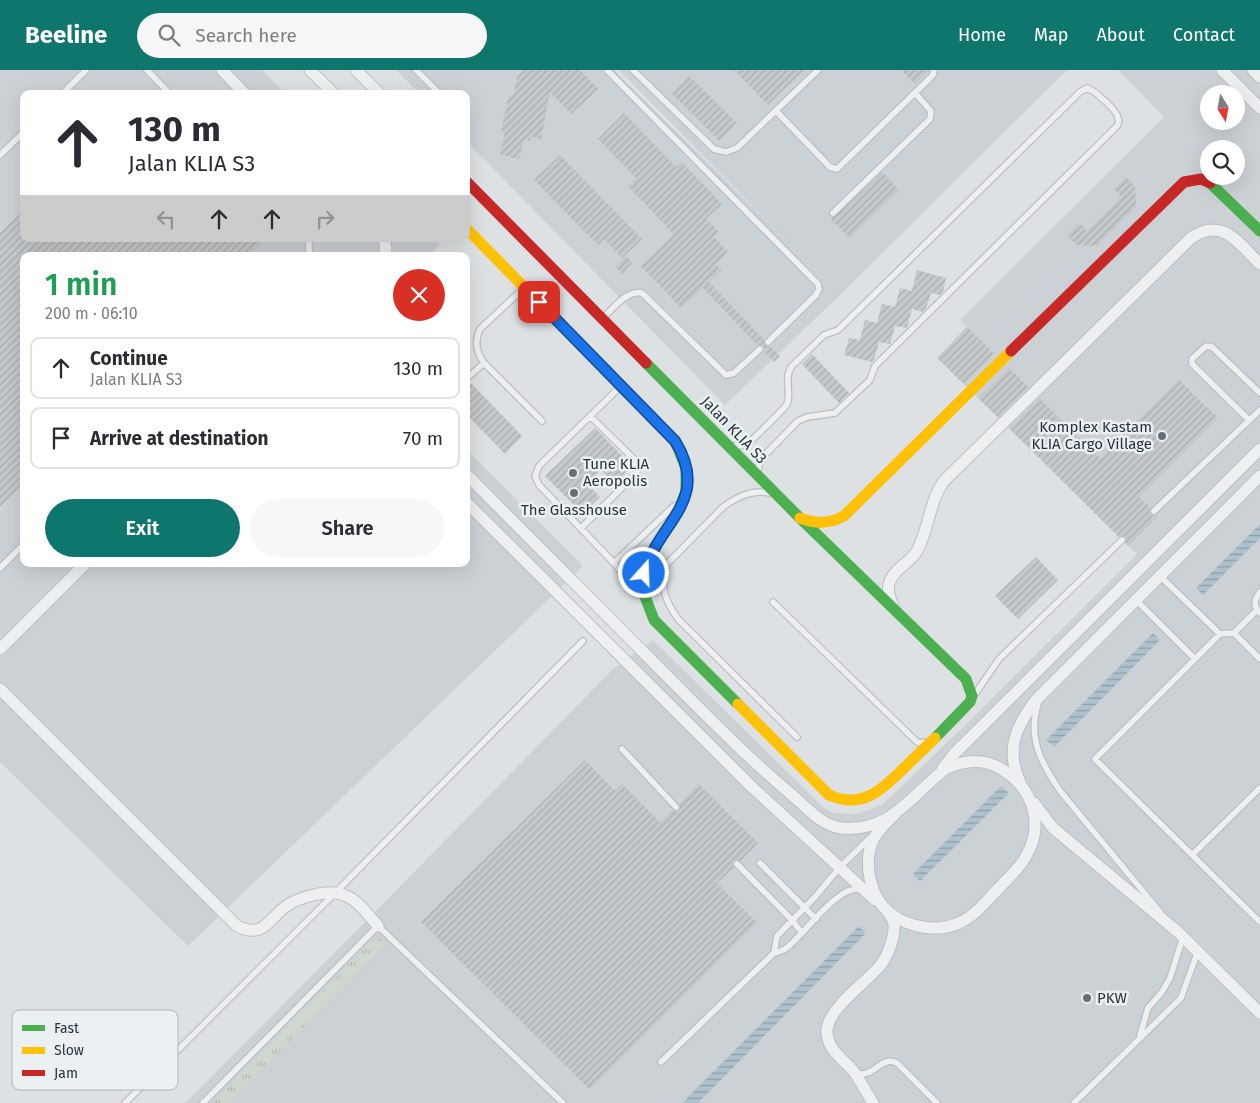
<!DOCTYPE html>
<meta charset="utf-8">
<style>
body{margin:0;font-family:"Fira Sans",sans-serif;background:#f7f7f7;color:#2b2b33;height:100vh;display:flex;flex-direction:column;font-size:19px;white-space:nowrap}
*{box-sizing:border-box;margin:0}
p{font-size:16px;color:#7c7c81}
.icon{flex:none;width:28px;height:28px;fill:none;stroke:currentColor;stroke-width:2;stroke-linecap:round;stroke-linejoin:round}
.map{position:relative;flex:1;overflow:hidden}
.details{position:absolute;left:20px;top:182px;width:450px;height:315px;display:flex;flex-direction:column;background:#fff;border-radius:10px;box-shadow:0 5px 20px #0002}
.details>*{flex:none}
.banner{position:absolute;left:20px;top:20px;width:450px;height:152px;border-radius:10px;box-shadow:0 5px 20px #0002;background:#fff;color:#2b2b33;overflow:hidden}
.needle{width:32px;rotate:169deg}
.buttons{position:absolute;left:1200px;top:15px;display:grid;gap:10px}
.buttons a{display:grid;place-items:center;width:45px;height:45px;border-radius:50%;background:#fff;box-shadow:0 5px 20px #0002;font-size:25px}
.pin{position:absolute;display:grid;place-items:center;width:42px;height:42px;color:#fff;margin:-21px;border-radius:10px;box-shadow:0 2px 8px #0006}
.me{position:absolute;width:55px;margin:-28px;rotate:20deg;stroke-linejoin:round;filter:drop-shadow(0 0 4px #0008)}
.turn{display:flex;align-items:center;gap:18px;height:105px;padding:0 25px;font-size:22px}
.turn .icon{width:65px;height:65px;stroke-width:2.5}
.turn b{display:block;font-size:35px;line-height:42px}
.lanes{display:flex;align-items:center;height:48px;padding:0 25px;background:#0003;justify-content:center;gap:25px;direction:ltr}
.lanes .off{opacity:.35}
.round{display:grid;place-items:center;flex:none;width:52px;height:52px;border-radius:26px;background:#f7f7f7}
.headline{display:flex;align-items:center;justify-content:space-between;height:85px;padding:0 25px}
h1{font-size:30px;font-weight:600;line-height:38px;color:#1e9e55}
.cta{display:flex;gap:10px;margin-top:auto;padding:10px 25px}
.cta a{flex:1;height:58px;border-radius:30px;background:#0f766e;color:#fff;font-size:20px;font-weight:600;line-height:58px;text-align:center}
.cta a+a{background:#f7f7f7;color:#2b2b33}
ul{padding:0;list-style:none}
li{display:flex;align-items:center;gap:15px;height:62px;margin:0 10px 8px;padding:0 15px;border:2px solid #e1e1e2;border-radius:10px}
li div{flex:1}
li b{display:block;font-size:19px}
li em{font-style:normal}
header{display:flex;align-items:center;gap:30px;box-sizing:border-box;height:70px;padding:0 25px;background:#0f766e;color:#fff}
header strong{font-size:24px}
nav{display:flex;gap:28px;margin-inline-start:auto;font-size:18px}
.search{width:350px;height:45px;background:#f7f7f7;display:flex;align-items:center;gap:12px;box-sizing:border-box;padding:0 18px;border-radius:28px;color:#7c7c81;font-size:19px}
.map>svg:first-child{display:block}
.built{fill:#ccd1d6;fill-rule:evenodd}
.grass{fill:url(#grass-tufts)}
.water{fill:url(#water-rules)}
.building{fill:url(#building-hatch)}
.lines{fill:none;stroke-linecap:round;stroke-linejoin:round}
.lane-casing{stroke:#bcbfc1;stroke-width:8}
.street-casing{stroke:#bcbfc1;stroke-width:13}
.lane{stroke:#edeff0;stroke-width:5.5}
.street{stroke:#edeff0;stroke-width:11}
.fast{stroke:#4caf50;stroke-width:11}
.slow{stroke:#ffc107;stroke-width:11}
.jam{stroke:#c62828;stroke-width:11}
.route-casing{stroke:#114b97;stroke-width:12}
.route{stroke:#1a73e8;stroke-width:9}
.poi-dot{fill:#676f76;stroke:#ebf0f3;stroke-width:2}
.labels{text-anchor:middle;stroke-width:5;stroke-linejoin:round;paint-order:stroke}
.poi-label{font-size:15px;fill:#27323b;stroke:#ebf0f3;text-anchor:start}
.street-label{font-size:15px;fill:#27323b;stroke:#ebf0f3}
.key{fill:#ebf0f3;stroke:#b0b7bc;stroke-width:1}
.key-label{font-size:14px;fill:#27323b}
</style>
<header>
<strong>Beeline</strong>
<div class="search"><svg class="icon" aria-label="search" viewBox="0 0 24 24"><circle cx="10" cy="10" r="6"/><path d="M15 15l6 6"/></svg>Search here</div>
<nav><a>Home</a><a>Map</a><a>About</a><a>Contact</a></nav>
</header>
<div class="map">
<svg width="1260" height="1033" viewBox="0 0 1260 1033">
<defs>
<pattern id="grass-tufts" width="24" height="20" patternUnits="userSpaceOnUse" patternTransform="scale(1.25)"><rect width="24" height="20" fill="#d0d7ce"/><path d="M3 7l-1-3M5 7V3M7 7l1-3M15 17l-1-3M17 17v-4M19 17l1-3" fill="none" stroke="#b3b9b2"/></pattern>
<pattern id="water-rules" width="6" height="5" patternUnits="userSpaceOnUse" patternTransform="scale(1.25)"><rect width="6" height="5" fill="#adc2cd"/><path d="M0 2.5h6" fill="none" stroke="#8d9ea8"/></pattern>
<pattern id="building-hatch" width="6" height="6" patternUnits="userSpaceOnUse" patternTransform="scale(1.25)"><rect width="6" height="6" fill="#c6c9cb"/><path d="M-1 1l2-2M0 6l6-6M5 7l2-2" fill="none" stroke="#aaadaf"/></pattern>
</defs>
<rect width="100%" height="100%" fill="#dee1e3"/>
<path class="built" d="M0,0H262L286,24H24V169H434L440,174L428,186H24V494H466V379L583,496L188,876L0,692Z
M396,0H614L796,180L619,0H1067L841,224L725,335L466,71V24H420Z
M1118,0H1260V1033H185L377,840L613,599L653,570L823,737L833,743L856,744L882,735L958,662L1137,484L937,288L967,257L960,250L1164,47ZM1209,24H1236V51H1209ZM1209,79H1236V106H1209Z"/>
<path class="grass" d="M380,868L386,874L229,1033H213L371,872Z"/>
<path class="water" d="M1260,454V468L1203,525L1196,518Z
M1153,563L1160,570L1054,677L1046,670Z
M1001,716L1009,723L920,811L913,804Z
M859,856L866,863L698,1033H682Z"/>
<path class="building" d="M524,0H580L598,19L571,44L550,22L541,69L531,67L530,71L524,70L519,89L500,85L505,62L501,61L509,25L513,26L517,7Z
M734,0H804L768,35Z
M901,0H929L915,14Z
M689,6L737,53L720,71L672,24Z
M624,43L676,97L682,92L722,134L706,149L719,162L714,167L728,182L716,194L722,200L709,212L764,270V275L770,276L780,286L774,292L764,282L765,278L763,276L757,275L703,218L681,238L641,196L674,165L628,116L636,108L598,69Z
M560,85L642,169L622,188L604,169L598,175L534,110Z
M882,102L899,120L850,168L831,150Z
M1126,107L1135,116L1136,137L1097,176L1076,175L1067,165L1079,153L1087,161L1122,127L1114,119Z
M24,139V169H265L248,186H24V413L0,437V163Z
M626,186L632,193L622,204L615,197Z
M917,200L946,208L943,222L940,225L931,223L926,238L923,242L912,239L907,258L895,256L890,274L879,272L874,290L872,292L844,285L849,268L860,270L865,250L877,253L882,234L895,237L900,218L912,221Z
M967,257L995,284L964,314L937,288Z
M812,284L849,323L839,333L802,294Z
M1009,298L1028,317L998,347L978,328Z
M1179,310L1218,348L1139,427L1151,438L1149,442L1151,445L1158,446L1128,476L1125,473L1127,469L1125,466L1119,467L1009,358L1039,328L1100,388Z
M471,313L522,366L505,384L466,344V317Z
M595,358L632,396L614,414L601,400L587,414L600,427L583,444L545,406Z
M1036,487L1058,510L1018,549L995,526Z
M585,690L615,721L622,714L660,752L673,740L677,742L680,740L679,734L699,714L758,773L740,791L736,789L733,791L734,797L717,813L757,853L590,1020L421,852Z"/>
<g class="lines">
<defs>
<path id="lane" d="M147,0L170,24
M416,0L439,23
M607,0L818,214L819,219L816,225L768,272
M633,0L714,79L726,82L737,78L818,0
M62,24L86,0
M776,41L830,97L837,99L933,5L934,0
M0,85L24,62
M833,143L930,49L931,41L915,23
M306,186L309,182V169
M603,248C614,238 626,220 642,223L726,305L734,303L760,279
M484,293C476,282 474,271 480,259L523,219
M466,309L484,293L542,351
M620,317L539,396L535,406L539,415L614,493L640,525
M1249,350L1192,294V289L1206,276L1212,277L1260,323
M734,376C738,376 741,376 745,375C751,372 784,339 787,334C792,322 783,308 792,296L824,265L838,260L1080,22L1087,18C1094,20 1117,40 1118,48C1119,52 1119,52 1117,56L875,296L870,310L835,343L807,347L798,351L760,390L758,401
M769,423C752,419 737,427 723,437L666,495C659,516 666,533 679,550L797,667
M1154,441L1260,340
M581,458L636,404L638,397L634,389L590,346
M614,493L674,436
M0,498L24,474
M1160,506L1220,564
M1260,522C1254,530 1253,536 1260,543
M1136,530L1195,589
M773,532L915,670L919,673L925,672
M1257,540L1234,563L1220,564L1095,689L1260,852
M1234,563L1260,589
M975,624L999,589L1122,470
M1038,634C1027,668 1042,695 1061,722L1160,842
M622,679L676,737
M1192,785L1260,718
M760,793L816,849
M737,794L793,851L801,862
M774,883L777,866L815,827L840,797L872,766
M1139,969L1148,938L1162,922L1170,908L1183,867
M661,992L774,883C778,882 782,881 785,879C806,864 835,816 861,819
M856,1003C874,1009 880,985 897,993L937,1033
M125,1033L335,823L583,571
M203,1033L378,856L563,1033
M1074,1033L1181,928L1198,881"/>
<path id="street" d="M222,0L245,24
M310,0L334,24
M356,0L380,24
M1222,0L1260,38
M1253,0L1260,7
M384,169L386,178L384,186
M466,404C534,472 601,540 669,608C709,648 748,688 792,725C806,737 822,756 841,758C890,763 912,725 945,699C966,689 987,688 1006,702C1035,722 1044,757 1025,788C1018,800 1007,809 998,819C987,830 976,845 961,852C939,863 909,858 890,843C870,828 863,793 873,770C878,760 887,752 895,744
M466,432L753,718L875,830
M893,536C890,529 887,521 889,514C893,499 910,493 917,481C929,459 929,432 944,411L1191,168C1223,146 1239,174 1260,194
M0,579L85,494
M0,619L237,856C263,869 268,850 285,837C298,827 328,819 344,825C357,829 369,846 378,856
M943,698L955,683L1260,379
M1020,712C1005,680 1016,656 1036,630L1260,406
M1034,733L1053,758L1178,862L1260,943
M873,1033C867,1023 861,1013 855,1003C845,990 828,981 827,963C825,941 864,914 878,898C886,890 890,879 893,867C895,857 895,851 888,842"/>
</defs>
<use href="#lane" class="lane-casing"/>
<use href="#street" class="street-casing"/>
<use href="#lane" class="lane"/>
<use href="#street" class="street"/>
<path class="fast" d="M1210,113L1260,161
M646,293L800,448L966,609L972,626L970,632L935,668
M679,381L686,398V421L678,442L653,481L645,501L644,524L654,550L738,634"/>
<path class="slow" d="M466,158L675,371L679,381
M800,448C816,454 829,454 844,446L1011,281
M738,634L829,725C861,739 879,722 901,701C912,690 924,679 935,668"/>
<path class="jam" d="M466,111L646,293
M1011,281L1184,112L1201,109L1210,113"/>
</g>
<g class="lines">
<defs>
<path id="route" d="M539,232L675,371C712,431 658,452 644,503"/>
</defs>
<use href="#route" class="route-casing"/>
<use href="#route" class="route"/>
</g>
<g class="poi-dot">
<circle cx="1162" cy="366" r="5"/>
<circle cx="573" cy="403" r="5"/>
<circle cx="574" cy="423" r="5"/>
<circle cx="1087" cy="928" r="5"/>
</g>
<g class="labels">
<g class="poi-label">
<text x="1152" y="362" text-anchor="end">Komplex Kastam<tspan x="1152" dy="17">KLIA Cargo Village</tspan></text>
<text x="583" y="399">Tune KLIA<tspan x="583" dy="17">Aeropolis</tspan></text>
<text x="574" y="445" text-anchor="middle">The Glasshouse</text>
<text x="1097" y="933">PKW</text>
</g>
<g class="street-label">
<text transform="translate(734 360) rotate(46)" y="5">Jalan KLIA S3</text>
</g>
</g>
<rect x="12" y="940" width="166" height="80" rx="8" class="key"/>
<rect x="22" y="955" width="23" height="6" fill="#4caf50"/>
<rect x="22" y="977" width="23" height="7" fill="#ffc107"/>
<rect x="22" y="1000" width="23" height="6" fill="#c62828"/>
<g class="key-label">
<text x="54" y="963">Fast</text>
<text x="54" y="985">Slow</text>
<text x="54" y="1008">Jam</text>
</g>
</svg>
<div class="buttons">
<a><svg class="needle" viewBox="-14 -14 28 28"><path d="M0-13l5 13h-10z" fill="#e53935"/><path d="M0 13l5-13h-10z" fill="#7c7c81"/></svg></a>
<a><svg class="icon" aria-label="search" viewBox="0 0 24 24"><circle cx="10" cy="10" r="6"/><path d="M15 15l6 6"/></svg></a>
</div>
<div class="pin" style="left:539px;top:232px;background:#d93025"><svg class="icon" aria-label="arrive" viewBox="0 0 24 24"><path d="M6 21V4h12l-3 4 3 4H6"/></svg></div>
<svg class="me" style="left:644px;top:503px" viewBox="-20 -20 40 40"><circle r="17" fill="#1a73e8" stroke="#fff" stroke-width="3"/><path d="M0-11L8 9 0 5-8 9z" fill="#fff"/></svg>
<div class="banner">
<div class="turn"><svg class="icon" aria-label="ahead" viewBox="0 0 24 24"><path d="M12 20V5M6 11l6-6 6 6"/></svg><div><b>130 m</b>Jalan KLIA S3</div></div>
<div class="lanes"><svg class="icon off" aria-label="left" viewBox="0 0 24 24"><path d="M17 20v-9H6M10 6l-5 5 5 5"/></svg><svg class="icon" aria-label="ahead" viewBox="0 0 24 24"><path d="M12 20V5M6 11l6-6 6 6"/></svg><svg class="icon" aria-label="ahead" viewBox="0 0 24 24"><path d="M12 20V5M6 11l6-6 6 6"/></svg><svg class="icon off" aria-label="right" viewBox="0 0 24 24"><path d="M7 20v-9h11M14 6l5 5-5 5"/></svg></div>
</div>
<section class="details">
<div class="headline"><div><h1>1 min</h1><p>200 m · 06:10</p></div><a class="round" style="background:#d93025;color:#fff"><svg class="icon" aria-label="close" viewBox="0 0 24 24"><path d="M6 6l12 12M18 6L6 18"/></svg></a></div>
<ul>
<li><svg class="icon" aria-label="ahead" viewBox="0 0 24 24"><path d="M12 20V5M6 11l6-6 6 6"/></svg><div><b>Continue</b><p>Jalan KLIA S3</p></div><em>130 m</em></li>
<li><svg class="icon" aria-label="arrive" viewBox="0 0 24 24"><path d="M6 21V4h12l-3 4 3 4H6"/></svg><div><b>Arrive at destination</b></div><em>70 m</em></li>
</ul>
<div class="cta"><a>Exit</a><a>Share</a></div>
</section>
</div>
